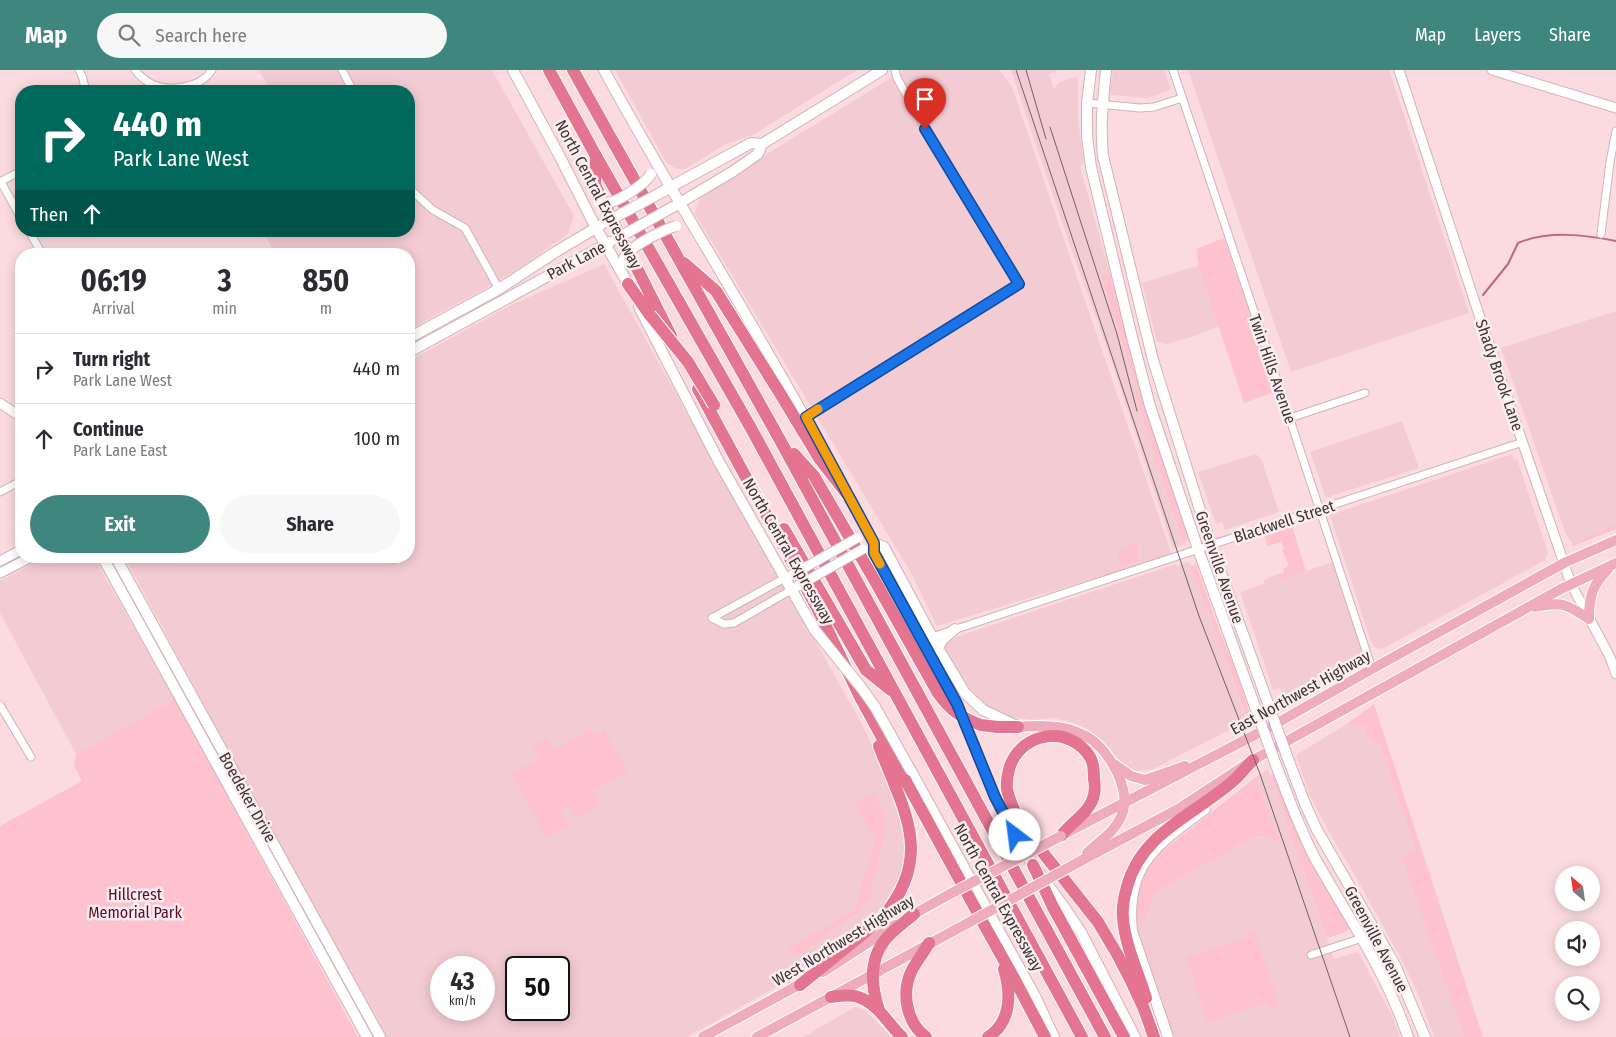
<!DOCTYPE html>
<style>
body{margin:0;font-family:"Fira Sans Condensed",sans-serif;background:#f7f7f7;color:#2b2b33;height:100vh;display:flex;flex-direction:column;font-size:19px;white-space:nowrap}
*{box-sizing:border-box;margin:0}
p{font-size:16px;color:#7c7c81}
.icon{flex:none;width:28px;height:28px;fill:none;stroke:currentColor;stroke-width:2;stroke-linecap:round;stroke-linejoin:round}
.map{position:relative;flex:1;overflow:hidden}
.side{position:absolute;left:15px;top:178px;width:400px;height:315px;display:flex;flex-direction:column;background:#fff;border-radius:20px;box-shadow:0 2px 12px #0003}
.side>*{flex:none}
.top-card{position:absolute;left:15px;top:15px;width:400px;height:152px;border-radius:20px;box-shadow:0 2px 12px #0003;background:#00695c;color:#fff;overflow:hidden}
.needle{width:32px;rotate:331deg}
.buttons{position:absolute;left:1555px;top:796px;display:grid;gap:10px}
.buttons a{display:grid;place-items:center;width:45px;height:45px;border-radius:50%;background:#fff;box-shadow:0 2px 12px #0003;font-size:25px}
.speed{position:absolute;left:430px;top:886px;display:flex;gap:10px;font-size:25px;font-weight:700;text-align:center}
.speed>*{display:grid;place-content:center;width:65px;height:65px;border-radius:50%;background:#fff;box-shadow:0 2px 12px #0003;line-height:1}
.speed small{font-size:12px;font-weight:400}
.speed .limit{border:2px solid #111;border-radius:8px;background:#fff;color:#111}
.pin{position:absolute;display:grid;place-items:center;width:42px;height:42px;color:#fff;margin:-51px -21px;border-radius:50% 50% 50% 0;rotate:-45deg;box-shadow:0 0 5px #0007}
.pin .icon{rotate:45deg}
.me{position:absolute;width:55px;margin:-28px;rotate:330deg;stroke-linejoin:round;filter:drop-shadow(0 0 4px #0008)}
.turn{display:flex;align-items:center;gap:18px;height:105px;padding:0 15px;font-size:22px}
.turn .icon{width:65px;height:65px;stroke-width:2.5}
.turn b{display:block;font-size:35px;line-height:42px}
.then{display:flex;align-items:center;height:48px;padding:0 15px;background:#0003;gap:10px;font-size:19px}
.eta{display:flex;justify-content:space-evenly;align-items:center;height:85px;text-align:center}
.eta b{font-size:30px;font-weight:700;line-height:35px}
.action{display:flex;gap:10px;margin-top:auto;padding:10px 15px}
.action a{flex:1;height:58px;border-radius:30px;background:#3f867e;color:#fff;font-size:20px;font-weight:700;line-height:58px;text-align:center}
.action a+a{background:#f7f7f7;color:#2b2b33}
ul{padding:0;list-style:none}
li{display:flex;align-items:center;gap:15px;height:70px;padding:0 15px;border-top:1px solid #e1e1e2}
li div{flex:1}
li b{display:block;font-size:19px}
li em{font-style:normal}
header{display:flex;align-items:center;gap:30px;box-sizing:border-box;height:70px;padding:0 25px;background:#3f867e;color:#fff}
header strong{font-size:24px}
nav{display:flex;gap:28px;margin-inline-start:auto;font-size:18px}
.search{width:350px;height:45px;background:#f7f7f7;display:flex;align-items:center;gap:12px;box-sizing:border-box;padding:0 18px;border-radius:28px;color:#7c7c81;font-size:19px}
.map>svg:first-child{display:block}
.built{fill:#f3ccd3;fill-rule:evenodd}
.green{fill:#fdc2cd}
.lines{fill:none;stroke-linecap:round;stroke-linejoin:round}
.stream{stroke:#c0677c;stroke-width:2}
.minor-casing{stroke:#d1b3b8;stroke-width:9}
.tertiary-casing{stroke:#d1b3b8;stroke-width:11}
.secondary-casing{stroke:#d1b3b8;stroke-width:12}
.primary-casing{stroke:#fff;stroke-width:12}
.motorway-casing{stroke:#fff;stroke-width:14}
.minor{stroke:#fff;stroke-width:7}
.tertiary{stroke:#fff;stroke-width:9}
.secondary{stroke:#fff;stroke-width:10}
.primary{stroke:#eeacbc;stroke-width:10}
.motorway{stroke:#e37590;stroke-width:12}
.tram{stroke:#726163;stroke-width:1}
.tertiary-bridge-casing{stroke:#d1b3b8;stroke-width:11;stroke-linecap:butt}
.secondary-bridge-casing{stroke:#d1b3b8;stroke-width:12;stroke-linecap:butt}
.primary-bridge-casing{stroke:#fff;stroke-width:12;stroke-linecap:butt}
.motorway-bridge-casing{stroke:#fff;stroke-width:14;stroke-linecap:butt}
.tertiary-bridge{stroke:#fff;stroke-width:9}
.secondary-bridge{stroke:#fff;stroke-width:10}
.primary-bridge{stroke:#eeacbc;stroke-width:10}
.motorway-bridge{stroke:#e37590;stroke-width:12}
.route-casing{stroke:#114b97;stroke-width:12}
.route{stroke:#1a73e8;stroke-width:9}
.slow{stroke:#f59e0b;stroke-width:9}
.labels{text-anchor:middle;stroke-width:5;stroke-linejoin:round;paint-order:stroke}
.street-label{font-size:16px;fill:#3e3234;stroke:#fbeef0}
.park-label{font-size:16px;fill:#5e0a29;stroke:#fbeef0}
</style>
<header>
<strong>Map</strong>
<div class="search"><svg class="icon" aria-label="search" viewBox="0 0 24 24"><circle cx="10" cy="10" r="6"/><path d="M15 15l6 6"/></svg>Search here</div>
<nav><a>Map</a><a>Layers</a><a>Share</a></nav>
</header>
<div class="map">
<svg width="1616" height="967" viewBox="0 0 1616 967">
<rect width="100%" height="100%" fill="#fbdbe0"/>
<path class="built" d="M259,0H492L574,146L568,164L523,196L484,219L409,260V184H275L263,161H409V21H271Z
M615,0H857L755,64L724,75L685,99H676L666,92Z
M904,0H1000L1012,17L1172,485L937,556L911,503L695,144L697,135L701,128L757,90Z
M1011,0H1059L1049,4L1054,19L1058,13L1071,8L1078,7V49L1084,93L1080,97L1110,203L1101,207L1130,300L1140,341L1183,475L1173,479L1112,292L1067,167Z
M1113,0H1164L1171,19L1155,26L1147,28L1111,25L1110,21Z
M1188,0H1389L1469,243L1291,302Z
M604,194L796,540L802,547L864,658L899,738L906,766L903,799L889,831L875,846L785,912L687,967H386L223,671L124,486H409V291L509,236ZM441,898H484V940H441ZM516,898H559V940H516Z
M1199,195L1220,256L1195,266L1167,274L1157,272L1142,213Z
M1616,241V454L1581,470L1572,473L1565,462L1501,278Z
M1402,351L1419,398L1328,427L1325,426L1310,382Z
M1256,384L1262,391L1279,442L1225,460L1222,452L1216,454L1198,402Z
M1512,384L1514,390L1517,389L1548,483L1545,490L1384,578L1380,579L1374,577L1371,572L1330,445Z
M46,486H93L175,629L76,684L0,543V511Z
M1189,492L1192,496L1248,652L1238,657L1237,656L1153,699L1137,701L1122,695L1110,678L1089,660L1075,653L1052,648L1033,650L1011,647L992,640L980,631L963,613L943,580L945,572L953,568L1176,494L1177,496Z
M1333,492L1361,579L1360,587L1284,627L1280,618L1273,620L1240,522L1264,514V510L1277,505L1279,510Z
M1348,653L1351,658L1363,656L1366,665L1380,675L1416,781L1403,786L1464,967H1434L1417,921L1399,885L1357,809L1330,764L1309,724L1296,685Z
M1268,699L1334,889L1358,882L1392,945L1400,967H1173L1139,871L1136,852L1146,849L1156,822L1254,767L1267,766L1273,768L1279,775L1256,707Z
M855,937L865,940L891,967H803Z"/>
<path class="green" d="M1224,168L1271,305L1274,321L1269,324L1244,333L1199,197L1196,179Z
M1110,203L1142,328L1189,469L1183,474L1140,341L1130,299L1101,206Z
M1616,454V459L1573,476L1572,473L1581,470Z
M1292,456L1306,501L1279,510L1277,506L1271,508L1270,507L1284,502L1283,499L1289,496L1282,480L1284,479L1281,472L1267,476L1265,466Z
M1137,471V491L1122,495L1120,493L1118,483Z
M1196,494L1220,562L1235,597L1250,644L1246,645L1193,501L1192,496Z
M175,629L358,967H0V756L82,711L74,696L76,684Z
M1374,634L1483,967H1464L1402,786L1416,781L1380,675L1366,665L1363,656L1351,658L1348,653Z
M591,660L594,666L604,660L628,702L593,721L600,735L576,748L569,735L560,740L568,755L546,767L511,703L539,688L533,676L547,668L553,680Z
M1273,704L1301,774L1312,795L1350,857L1346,862L1327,868L1270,705Z
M1256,707L1281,778C1275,767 1266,764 1254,767L1156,822L1146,849L1141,853L1136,852C1130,829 1141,803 1156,786Z
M874,723L884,745L886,759L870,826L858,842L800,884L793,885L788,878L855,840L875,770L855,733Z
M1254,860L1279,935L1270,938L1267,932L1207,952L1186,887L1246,868L1245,863Z"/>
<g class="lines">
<path class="stream" d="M1483,225L1508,194L1518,173C1549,160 1585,165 1616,171"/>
<defs>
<path id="minor" d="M79,0L82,6L86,21
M135,0C139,5 144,10 150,13C168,23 201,18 212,0
M342,0L353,21
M1173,0L1277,310L1372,599
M1087,33L1140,38L1154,37L1182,28
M0,112L21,101
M1,112L21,148
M409,118L433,140L465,158L499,219
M29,161L42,184
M1601,164L1610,92L1616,61
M806,347L1019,214L959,117L897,8L895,0
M1290,348L1365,323
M0,422L21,411
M712,548L724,554L734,553L791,520
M712,548L785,508
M932,567L1523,372
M0,635L31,687
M1311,885L1377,863"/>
<path id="tertiary" d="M1399,0L1480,248L1571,514L1610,587L1616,604
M1492,0L1616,38
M0,333L21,347
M0,491L21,480
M0,503L33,486"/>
<path id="secondary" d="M513,0L559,85L596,158L631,219
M604,0C678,136 762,265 834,401
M1091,0L1087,33V66L1091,97L1132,267L1150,336L1198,479L1258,645
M1106,0C1103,29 1100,57 1103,86L1153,290L1211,475L1270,639
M665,120L751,73L762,74
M673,137L732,102L758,84L762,74L882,0
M639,237L719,392L814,559
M409,268L499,219L557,181L601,155
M409,282L610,172
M844,418L874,473V483L957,634L995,727L1006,750L1033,795L1064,837L1081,862L1135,967
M874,473L884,477L938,578L965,623L983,640L1017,656
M102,486L367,967
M115,486L380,967
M938,578L942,570L955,559
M1288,689L1306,736L1317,760L1395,895L1425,967
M1276,695C1288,727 1300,760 1316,790C1350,850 1385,900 1408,967
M911,701L1036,928L1054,967
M1168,967L1132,861C1125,794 1157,775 1205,739"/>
<path id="primary" d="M1535,537C1561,531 1567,534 1589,549
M1589,549C1589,526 1592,516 1608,499
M1018,657C1034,656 1052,655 1068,659C1074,661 1083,664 1089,668C1110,681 1133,722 1121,747C1113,764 1099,771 1087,783
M1114,694L1131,706L1145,710L1185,696
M1066,763L1272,656L1372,599L1564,493L1616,470
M1077,793L1180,738L1253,690L1561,519L1616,493
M907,848L950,824
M823,902L895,855
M703,967L806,911
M757,967L968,853"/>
<path id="motorway" d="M549,0L596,86L752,360L1082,967
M573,0L780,370L1105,967
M596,86L595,115L671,266
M684,193L716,221L781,325L819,388L847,424
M628,214L650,245
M698,319L817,538L860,627L987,860L1015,910L1045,967
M794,384L814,406L875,511L938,623
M784,459L866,600L891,620
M981,655L997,657H1018
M1061,766C1071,752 1090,743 1094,725C1095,720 1095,714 1094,709C1094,702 1094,693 1090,687C1070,655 1023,661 1010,696C1008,703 1006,711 1007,719C1009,731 1016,744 1021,755L1098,852L1117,884L1130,909L1144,939L1154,967
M1033,795L1053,837L1124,967
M800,915L882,848C935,786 904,741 879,676
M831,927C839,926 850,924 858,927C879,934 887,953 902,967
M1146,928C1138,902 1125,875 1123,848C1122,838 1124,827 1127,817C1141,763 1194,745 1232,712C1240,705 1246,697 1253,690
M879,940C871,916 869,890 885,870C893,860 905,852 914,844
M926,967C906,952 901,922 912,900C917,891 924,882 929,873
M988,967C1012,952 1011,922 1004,899"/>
</defs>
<use href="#minor" class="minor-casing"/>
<use href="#tertiary" class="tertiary-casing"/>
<use href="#secondary" class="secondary-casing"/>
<use href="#primary" class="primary-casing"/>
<use href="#motorway" class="motorway-casing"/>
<use href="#minor" class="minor"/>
<use href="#tertiary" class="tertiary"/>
<use href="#secondary" class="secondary"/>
<use href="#primary" class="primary"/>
<use href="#motorway" class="motorway"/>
<path class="tram" d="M1016,0L1199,546L1260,704L1350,967
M1026,0L1046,69
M1050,57L1117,264L1137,341"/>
<defs>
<path id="tertiary-bridge" d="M790,506L857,468
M796,517L863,479"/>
<path id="secondary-bridge" d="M598,132C602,132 607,133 611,132C622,129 645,114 651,104
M606,152L664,121
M616,169L671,138
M623,191C625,187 627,183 630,181C638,173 665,159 676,156
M814,559L863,620L875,637L911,701
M1270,639L1288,689
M1258,645L1276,695"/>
<path id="primary-bridge" d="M950,824L1061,766
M968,853L1077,793"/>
<path id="motorway-bridge" d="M650,245L688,292L714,335
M938,623C951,641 960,647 981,655"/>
</defs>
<use href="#tertiary-bridge" class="tertiary-bridge-casing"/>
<use href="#secondary-bridge" class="secondary-bridge-casing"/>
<use href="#primary-bridge" class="primary-bridge-casing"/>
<use href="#motorway-bridge" class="motorway-bridge-casing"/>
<use href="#tertiary-bridge" class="tertiary-bridge"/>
<use href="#secondary-bridge" class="secondary-bridge"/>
<use href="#primary-bridge" class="primary-bridge"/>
<use href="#motorway-bridge" class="motorway-bridge"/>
</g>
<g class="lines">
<defs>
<path id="route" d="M925,59L1019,214L806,347L874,473V483L957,634L995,727L1015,765"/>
</defs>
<use href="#route" class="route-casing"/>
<use href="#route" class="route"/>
<path class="slow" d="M818,339L806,347L874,473V483L880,494"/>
</g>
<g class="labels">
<g class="street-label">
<text transform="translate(599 124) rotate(62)" y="6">North Central Expressway</text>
<text transform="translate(576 190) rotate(-28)" y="6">Park Lane</text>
<text transform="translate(1273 299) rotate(71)" y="6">Twin Hills Avenue</text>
<text transform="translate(1500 305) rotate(71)" y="6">Shady Brook Lane</text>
<text transform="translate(1284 451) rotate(-18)" y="6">Blackwell Street</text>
<text transform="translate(789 481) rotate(60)" y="6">North Central Expressway</text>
<text transform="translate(1220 497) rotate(71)" y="6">Greenville Avenue</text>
<text transform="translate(1300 622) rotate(-29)" y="6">East Northwest Highway</text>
<text transform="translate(248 727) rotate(61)" y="6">Boedeker Drive</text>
<text transform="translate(999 827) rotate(61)" y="6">North Central Expressway</text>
<text transform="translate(1377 869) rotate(62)" y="6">Greenville Avenue</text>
<text transform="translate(843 870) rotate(-31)" y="6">West Northwest Highway</text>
</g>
<g class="park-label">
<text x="135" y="830">Hillcrest<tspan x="135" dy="18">Memorial Park</tspan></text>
</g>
</g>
</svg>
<div class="buttons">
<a><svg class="needle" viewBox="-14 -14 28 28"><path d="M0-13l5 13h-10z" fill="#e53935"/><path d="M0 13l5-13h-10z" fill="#7c7c81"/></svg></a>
<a><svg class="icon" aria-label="sound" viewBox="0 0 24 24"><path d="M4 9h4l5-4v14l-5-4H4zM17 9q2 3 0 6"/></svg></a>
<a><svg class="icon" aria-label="search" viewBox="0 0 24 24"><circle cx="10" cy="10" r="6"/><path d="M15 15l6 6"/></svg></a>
</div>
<div class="speed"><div>43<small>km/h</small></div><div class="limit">50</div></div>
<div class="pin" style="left:925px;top:59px;background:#d93025"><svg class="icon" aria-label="arrive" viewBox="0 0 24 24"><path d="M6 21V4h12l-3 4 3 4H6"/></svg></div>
<svg class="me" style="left:1015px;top:765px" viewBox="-20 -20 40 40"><circle r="19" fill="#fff"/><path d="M0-13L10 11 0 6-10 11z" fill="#1a73e8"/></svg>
<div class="top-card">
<div class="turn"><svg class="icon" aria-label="right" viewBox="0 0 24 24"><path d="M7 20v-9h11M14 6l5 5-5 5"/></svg><div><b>440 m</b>Park Lane West</div></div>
<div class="then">Then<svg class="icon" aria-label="ahead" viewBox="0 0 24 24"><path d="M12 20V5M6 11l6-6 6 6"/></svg></div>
</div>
<section class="side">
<div class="eta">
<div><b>06:19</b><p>Arrival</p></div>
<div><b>3</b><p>min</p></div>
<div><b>850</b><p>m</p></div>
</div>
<ul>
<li><svg class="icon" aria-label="right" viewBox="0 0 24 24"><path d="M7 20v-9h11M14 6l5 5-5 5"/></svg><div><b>Turn right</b><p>Park Lane West</p></div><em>440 m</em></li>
<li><svg class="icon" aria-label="ahead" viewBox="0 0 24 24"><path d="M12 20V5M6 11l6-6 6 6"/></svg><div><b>Continue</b><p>Park Lane East</p></div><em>100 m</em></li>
</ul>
<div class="action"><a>Exit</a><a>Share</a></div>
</section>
</div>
